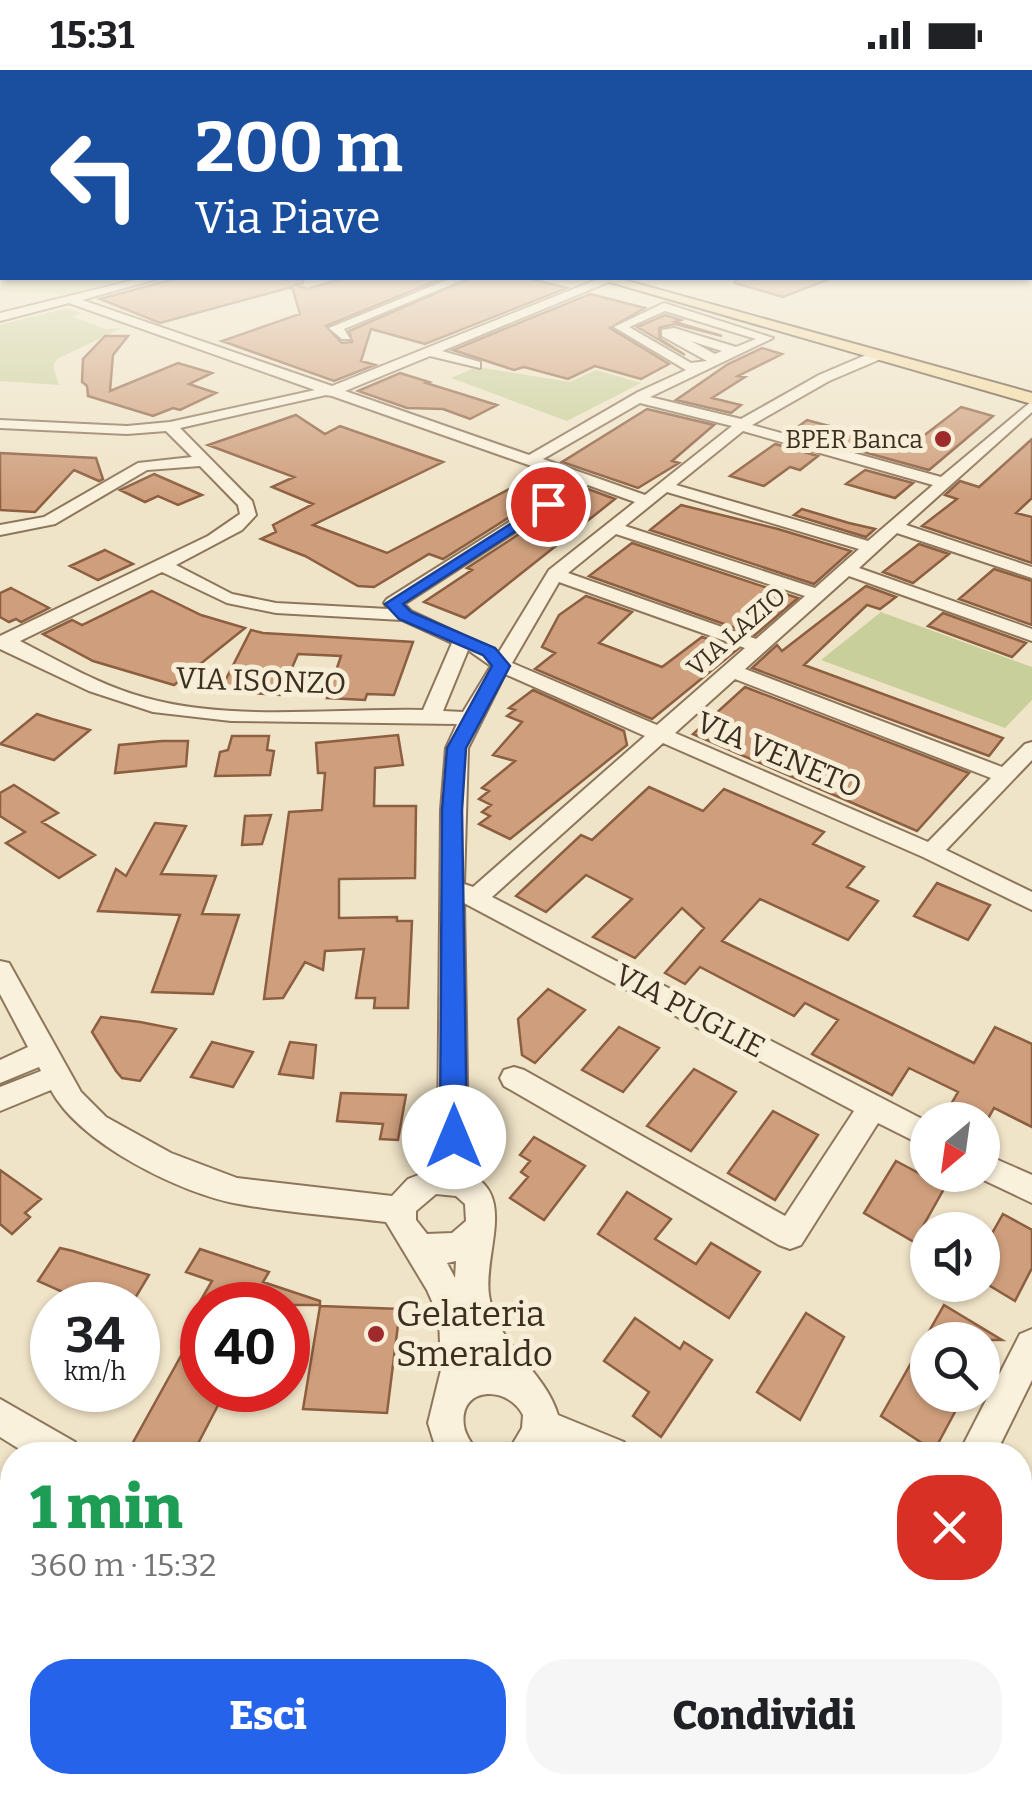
<!DOCTYPE html>
<html lang="it">
<meta charset="utf-8">
<style>
body{margin:0;font-family:Bitter,serif;background:#f6f6f6;color:#202124;height:100vh;display:flex;flex-direction:column;font-size:38px;white-space:nowrap}
*{box-sizing:border-box;margin:0}
p{font-size:32px;color:#757577}
.icon{flex:none;width:55px;height:55px;fill:none;stroke:currentColor;stroke-width:2;stroke-linecap:round;stroke-linejoin:round}
.map{position:relative;flex:1;overflow:hidden}
.sheet{position:absolute;left:0px;top:1372px;width:1032px;height:352px;display:flex;flex-direction:column;background:#fff;border-radius:40px 40px 0 0;box-shadow:0 2px 8px #0004}
.sheet>*{flex:none}
.guide{position:absolute;left:0px;top:0px;width:1032px;height:210px;box-shadow:0 2px 8px #0004;background:#1a4fa0;color:#fff;overflow:hidden}
.needle{width:65px;rotate:209deg}
.controls{position:absolute;left:910px;top:1032px;display:grid;gap:20px}
.controls a{display:grid;place-items:center;width:90px;height:90px;border-radius:50%;background:#fff;box-shadow:0 2px 8px #0004;font-size:50px}
.speed{position:absolute;left:30px;top:1212px;display:flex;gap:20px;font-size:50px;font-weight:700;text-align:center}
.speed>*{display:grid;place-content:center;width:130px;height:130px;border-radius:50%;background:#fff;box-shadow:0 2px 8px #0004;line-height:1}
.speed small{font-size:25px;font-weight:400}
.speed .limit{border:15px solid #d22;background:#fff;color:#111}
.pin{position:absolute;display:grid;place-items:center;width:85px;height:85px;color:#fff;margin:-42px;border:5px solid #fff;border-radius:50%;box-shadow:0 2px 10px #0007}
.me{position:absolute;width:110px;margin:-55px;rotate:0deg;stroke-linejoin:round;filter:drop-shadow(0 0 8px #0008)}
.turn{display:flex;align-items:center;gap:35px;height:210px;padding:0 30px;font-size:45px}
.turn .icon{width:130px;height:130px;stroke-width:2.5}
.turn b{display:block;font-size:70px;line-height:85px}
.round{display:grid;place-items:center;flex:none;width:105px;height:105px;border-radius:40px;background:#f6f6f6}
.summary{display:flex;align-items:center;justify-content:space-between;height:170px;padding:0 30px}
h1{font-size:60px;font-weight:800;line-height:75px;color:#1e9e55}
.primary-button{display:flex;gap:20px;margin-top:auto;padding:20px 30px}
.primary-button a{flex:1;height:115px;border-radius:40px;background:#2563eb;color:#fff;font-size:40px;font-weight:800;line-height:115px;text-align:center}
.primary-button a+a{background:#f6f6f6;color:#202124}
.status{display:flex;justify-content:space-between;align-items:center;height:70px;padding:0 50px;background:#fff;direction:ltr}
.status svg{height:28px;fill:currentColor}
.map>svg:first-child{display:block}
.green{fill:#c9cf9b}
.building{fill:#cf9f7d;stroke:#8d5f41;stroke-width:2.5}
.lines{fill:none;stroke-linecap:round;stroke-linejoin:round}
.minor-casing{stroke:#8d765c;stroke-width:4}
.major-casing{stroke:#5b4430;stroke-width:4}
.minor{fill:#faf1dc;fill-rule:evenodd}
.major{fill:#f3d9a0;fill-rule:evenodd}
.route{fill:#2563eb;stroke:#184099;stroke-width:2.5}
.poi-dot{fill:#9e2a2b;stroke:#f7eed8;stroke-width:4}
.labels{text-anchor:middle;stroke-width:10;stroke-linejoin:round;paint-order:stroke}
.far-poi-label{font-size:25px;fill:#3d2e20;stroke:#f7eed8;text-anchor:end}
.far-street-label{font-size:25px;fill:#3d2e20;stroke:#f7eed8}
.street-label{font-size:30px;fill:#3d2e20;stroke:#f7eed8}
.near-poi-label{font-size:35px;fill:#3d2e20;stroke:#f7eed8;text-anchor:start}
</style>
<div class="status"><b>15:31</b><svg viewBox="0 0 49 12"><path d="M0 12V9h3v3zM5 12V6h3v6zM10 12V3h3v9zM15 12V0h3v12zM26 1h20v11H26zM47 4h2v5h-2z"/></svg></div>
<div class="map">
<svg width="1032" height="1723" viewBox="0 0 1032 1723">
<rect width="100%" height="100%" fill="#f0e4c8"/>
<path class="green" d="M2,191V208H140L75,224L4,222L0,221Z
M67,238L82,243L73,247L106,259L122,258L57,289L53,296L59,315L0,311V255Z
M477,297L570,312L596,300L641,313L567,351L451,308Z
M881,542L1032,597V630L1005,658L821,590Z
M459,1713L963,1712L977,1723H459Z"/>
<path class="building" d="M177,208H303V213L296,215L307,219L343,208H443L326,256L342,273L352,272L349,261L470,208H527L567,218L425,274L371,259L361,291L375,295L334,311L222,271L300,244L292,217L160,253L100,229Z
M735,208H830V209L783,227L735,213Z
M590,224L645,238L610,258L669,294L641,309L595,296L568,309L524,297L514,300L453,280Z
M665,245L681,250L675,252L722,266L675,254L659,258L660,269L685,285L637,257Z
M105,266H128L113,285L110,321L178,293L212,303L189,314L216,323L180,340L173,338L153,346L88,326L87,316L82,312L83,289Z
M762,278L782,284L738,306L745,307L712,328L741,335L731,343L676,330L728,294Z
M400,303L429,312L426,313L497,335L470,349L443,339L407,338L358,321Z
M961,337L993,346L929,400L791,362L807,350L909,377Z
M647,339L714,355L672,391L679,393L638,418L562,392Z
M296,345L325,364L340,356L443,392L313,455L387,483L540,403L565,412L443,489L429,484L374,517L358,516L305,486L261,469L276,462L273,455L313,434L272,417L294,407L208,375Z
M1032,369V428L1016,443L1032,447V493L922,456L957,429L945,425L960,411L979,417Z
M775,374L818,386L800,400L790,397L764,416L730,406Z
M0,383L96,388L103,409L99,411L74,400L35,442L0,440Z
M865,400L913,413L895,428L846,414Z
M154,404L202,425L178,435L158,426L145,432L120,420Z
M588,419L615,429L465,548L424,532L472,500L467,498Z
M681,435L778,459L851,481L814,514L650,460Z
M802,439L849,453L875,459L866,467L794,445Z
M632,473L798,528L755,565L589,506Z
M919,474L949,484L913,513L883,502Z
M105,480L133,494L98,510L70,496Z
M994,499L1032,511V555L959,529Z
M866,516L896,527L880,539L867,535L804,595L1003,668L989,686L752,598L777,575L782,581Z
M11,518L49,538L21,552L16,549L9,552L0,547V523Z
M152,521L201,545L245,558L174,615L93,591L43,564L72,550L82,555Z
M586,526L632,542L599,573L662,597L702,567L738,579L652,649L535,599L555,583L542,577L559,545Z
M943,543L1026,573L1012,587L928,556Z
M251,560L263,563L413,572L394,625L367,624L365,630L327,628L341,586L298,584L280,625L220,621Z
M745,617L969,703L917,761L693,664Z
M533,620L624,661L627,675L510,769L479,754L490,746L482,742L491,735L479,729L489,721L482,718L515,691L493,685L522,652L507,646L515,640L509,638Z
M37,644L52,649L90,660L54,690L0,674Z
M398,665L403,695L375,698L374,736H416L415,808L339,809V848L397,847V851H412L408,938H374L375,928H356L364,879L325,881L323,900L305,892L283,928L264,929L289,742L322,740L325,703H318L316,673Z
M232,666H269L267,680L274,681L270,705L215,706L220,682L228,680Z
M162,671H188L186,696L115,703L119,675Z
M14,715L58,743L42,752L95,785L59,808L6,773L25,762L0,746V723Z
M649,717L703,741L724,719L824,762L813,774L864,797L847,817L878,831L848,870L760,829L722,871L974,993L995,957L1032,974V1057L994,1038L985,1054L950,1036L958,1022L909,998L892,1025L812,984L838,950L805,933L794,946L700,897L685,914L665,903L704,858L682,838L635,888L593,867L632,829L586,805L546,842L516,826L581,765L592,770Z
M271,745L262,774L242,775L245,746Z
M155,753L186,756L161,804L216,806L202,844L239,845L213,924L152,922L180,845L98,841L116,799L126,806Z
M937,813L990,835L968,870L914,846Z
M548,919L585,940L535,993L522,985L518,949Z
M101,947L140,952L176,959L140,1011L122,1008L116,1001L92,962Z
M619,957L659,978L623,1022L582,1000Z
M212,972L253,982L233,1017L191,1007Z
M290,972L316,975L313,1008L279,1004Z
M694,999L736,1022L691,1081L647,1056Z
M341,1023L406,1025L398,1070L380,1069L383,1054L337,1051Z
M773,1041L818,1065L775,1130L728,1103Z
M534,1067L585,1096L544,1150L510,1128L528,1107L521,1102L530,1091L520,1085Z
M896,1091L945,1117L914,1172L864,1143Z
M0,1100L41,1129L25,1143L30,1147L12,1164L0,1154Z
M627,1122L671,1149L655,1169L696,1194L711,1173L760,1202L729,1248L598,1164Z
M1003,1144L1032,1160V1198L1015,1231L982,1211V1181Z
M60,1178L73,1181L149,1205L131,1235H69L74,1227L38,1211Z
M200,1179L269,1202L263,1212L320,1231V1235H198L212,1211L186,1202Z
M944,1235L1002,1270H928V1325H964L934,1381L881,1346Z
M320,1236L400,1239L387,1343L303,1339Z
M806,1243L844,1267L800,1350L757,1322Z
M635,1248L680,1279L684,1272L712,1290L661,1367L633,1346L649,1322L604,1291Z
M187,1275L202,1280V1320H226L192,1385H126Z"/>
<g class="lines">
<defs>
<path id="minor" d="M143,208H160L82,230L332,316L601,208H612L611,211L442,281L480,292V298L430,286L345,321L529,385L638,322L686,300L614,257L664,233L773,268L650,327L741,349L819,305L873,282H883V288L829,311L752,355L941,407L1032,331V342L906,455L1032,497V508L897,463L859,498L1032,559V571L849,506L745,599L1002,697L1025,674L1032,672V690L946,780L1032,822V840L923,787L663,673L492,827L928,1052V1078L878,1053L801,1175L790,1179L779,1175L504,1016L500,1008L504,1000L514,997L524,1000L785,1146L854,1041L464,833L468,1067L464,1102C519,1121 483,1182 489,1225C496,1275 544,1299 558,1345L624,1372L629,1385H568L551,1377L545,1385H506L522,1358L523,1345C508,1315 458,1316 464,1356C465,1366 474,1375 478,1385H438L428,1353L441,1300L439,1247L427,1220L386,1152C337,1146 287,1143 239,1134C181,1124 79,1073 51,1020L0,1041V1017L41,1001L39,997L0,1013V990L28,977L0,924V891L9,893L81,1022L106,1047L171,1083L237,1108L392,1126L408,1109L434,1099L438,1067L441,740L446,678L457,654L231,651L153,642L89,621L0,579V566L208,466L240,444L238,435L200,396L147,400L55,454L0,465V455L44,447L138,393L192,387L166,361L127,364L0,358V350L127,356L170,352L315,320L69,233L0,251V243ZM665,241L756,269L736,277L674,258L662,260V266L707,291L691,293L629,257ZM691,271L722,281L715,284ZM326,325L332,326L574,411L387,529L384,533L388,539L276,533L232,524L176,495L242,460L256,445L252,431L180,358ZM640,333L732,356L645,425L543,389ZM743,361L933,415L868,471L676,415ZM588,415L635,432L549,500L499,582L411,541L404,534ZM667,422L859,479L815,518L625,456ZM616,464L805,526L756,569L568,503ZM162,502L227,533L276,543L402,550L452,573L423,640C333,638 234,652 146,628C101,616 61,592 20,571ZM559,512L745,578L657,655L512,593ZM468,580L491,596L463,642L443,641ZM505,604L645,666L473,817L464,814L468,678ZM735,609L991,708L928,772L675,663ZM436,1124L456,1126L465,1134L466,1151L452,1163L427,1164L416,1150V1141ZM456,1191L455,1208L447,1193Z
M452,208H467L344,259L350,269H342L329,258Z
M982,1083L1032,1105V1133L973,1105H982Z
M1032,1259V1310L995,1385H958L1020,1264Z
M0,1329L75,1372L80,1385H29L0,1367Z
M1020,1660L1032,1665V1711L1020,1706Z
M411,1712H453L454,1723H410Z"/>
<path id="major" d="M596,208H617L1032,323V334Z"/>
</defs>
<use href="#minor" class="minor-casing"/>
<use href="#major" class="major-casing"/>
<use href="#minor" class="minor"/>
<use href="#major" class="major"/>
</g>
<linearGradient id="sky" x2="0" y2="1"><stop stop-color="#8fbad6"/><stop offset="0.44" stop-color="#f8f3e6"/><stop offset="1" stop-color="#f8f3e6" stop-opacity="0"/></linearGradient>
<rect width="1032" height="427" fill="url(#sky)"/>
<path class="route" d="M548,430L555,434L553,437L403,534L411,542L495,578L510,596L466,678L462,740L467,1067L463,1075L454,1078L444,1075L440,1067L442,740L447,678L492,596L483,585L399,549L385,534Z"/>
<g class="poi-dot">
<circle cx="943" cy="369" r="10"/>
<circle cx="376" cy="1264" r="10"/>
</g>
<g class="labels">
<g class="far-poi-label">
<text x="923" y="378">BPER Banca</text>
</g>
<g class="far-street-label">
<text transform="translate(736 561) rotate(-41)" y="9">VIA LAZIO</text>
</g>
<g class="street-label">
<text transform="translate(261 611) rotate(2)" y="10">VIA ISONZO</text>
<text transform="translate(779 685) rotate(23)" y="10">VIA VENETO</text>
<text transform="translate(690 941) rotate(28)" y="10">VIA PUGLIE</text>
</g>
<g class="near-poi-label">
<text x="396" y="1256">Gelateria<tspan x="396" dy="40">Smeraldo</tspan></text>
</g>
</g>
</svg>
<div class="controls">
<a><svg class="needle" viewBox="-14 -14 28 28"><path d="M0-13l5 13h-10z" fill="#e53935"/><path d="M0 13l5-13h-10z" fill="#757577"/></svg></a>
<a><svg class="icon" aria-label="sound" viewBox="0 0 24 24"><path d="M4 9h4l5-4v14l-5-4H4zM17 9q2 3 0 6"/></svg></a>
<a><svg class="icon" aria-label="search" viewBox="0 0 24 24"><circle cx="10" cy="10" r="6"/><path d="M15 15l6 6"/></svg></a>
</div>
<div class="speed"><div>34<small>km/h</small></div><div class="limit">40</div></div>
<div class="pin" style="left:548px;top:434px;background:#d93025"><svg class="icon" aria-label="arrive" viewBox="0 0 24 24"><path d="M6 21V4h12l-3 4 3 4H6"/></svg></div>
<svg class="me" style="left:454px;top:1067px" viewBox="-20 -20 40 40"><circle r="19" fill="#fff"/><path d="M0-13L10 11 0 6-10 11z" fill="#2563eb"/></svg>
<div class="guide">
<div class="turn"><svg class="icon" aria-label="left" viewBox="0 0 24 24"><path d="M17 20v-9H6M10 6l-5 5 5 5"/></svg><div><b>200 m</b>Via Piave</div></div>
</div>
<section class="sheet">
<div class="summary"><div><h1>1 min</h1><p>360 m · 15:32</p></div><a class="round" style="background:#d93025;color:#fff"><svg class="icon" aria-label="close" viewBox="0 0 24 24"><path d="M6 6l12 12M18 6L6 18"/></svg></a></div>
<div class="primary-button"><a>Esci</a><a>Condividi</a></div>
</section>
</div>
